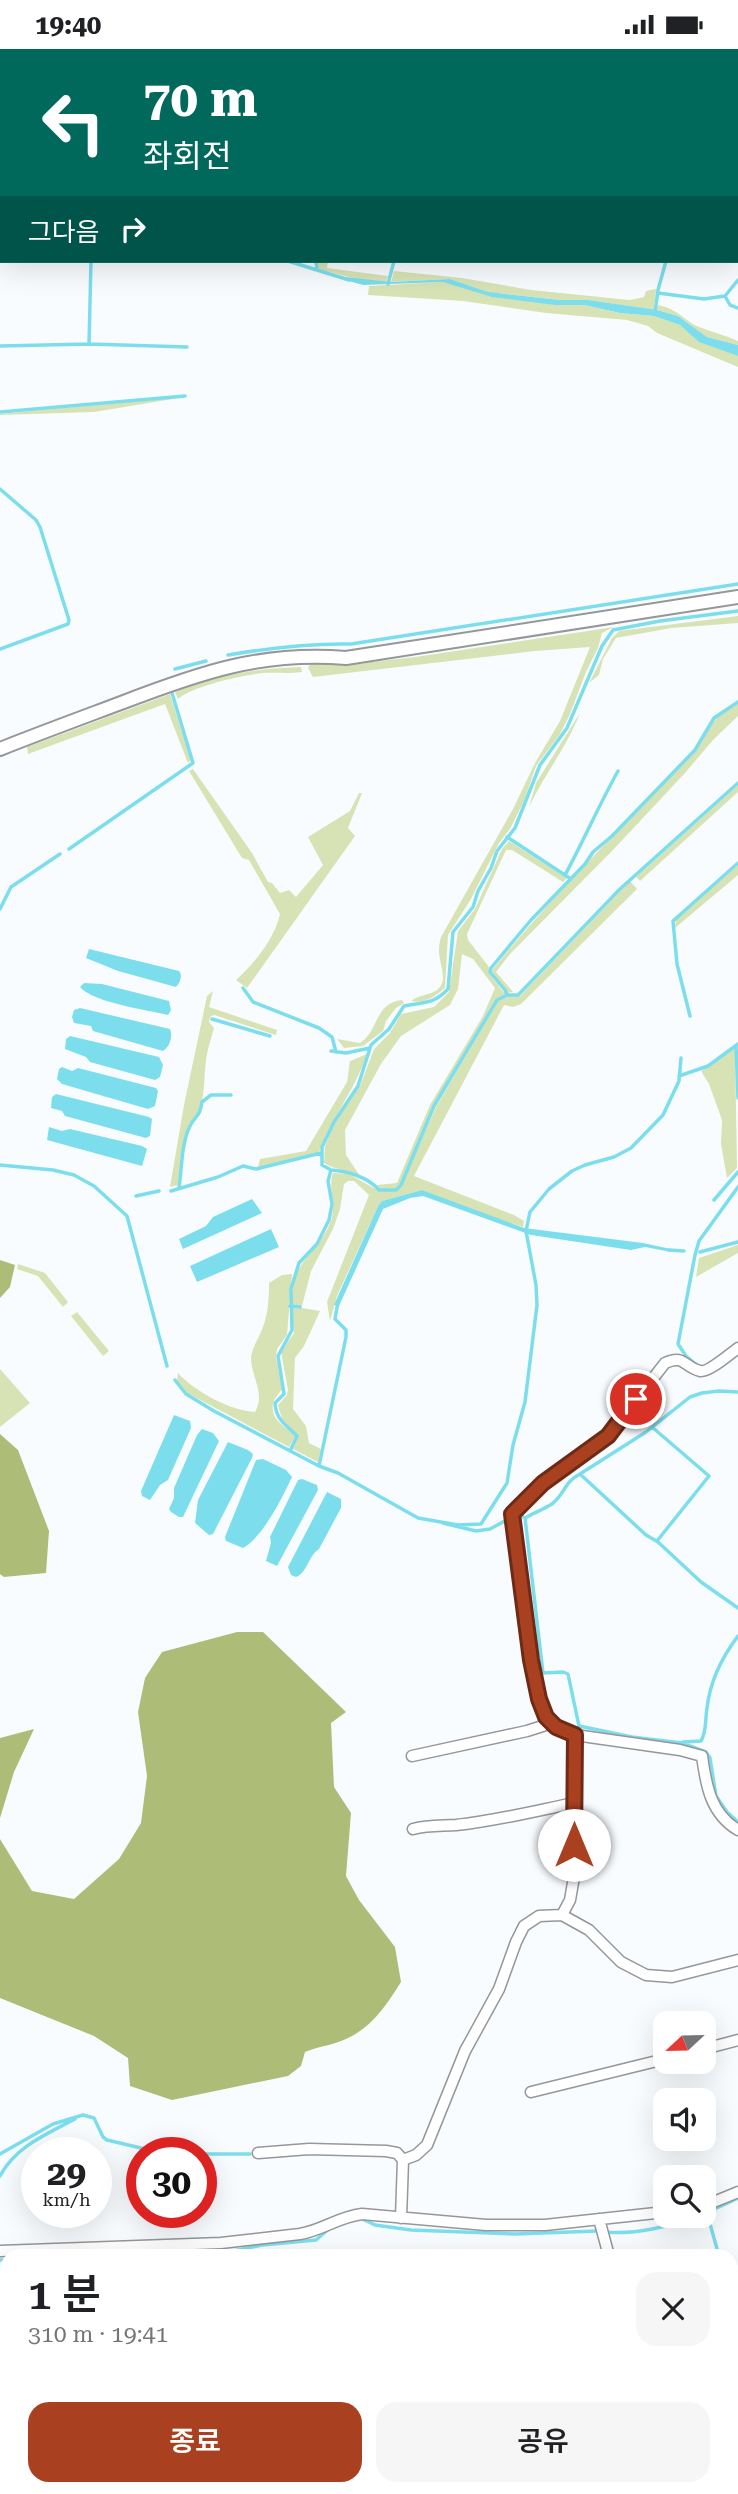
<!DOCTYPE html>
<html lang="ko">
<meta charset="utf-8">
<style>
body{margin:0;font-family:"Roboto Serif","Noto Sans KR",serif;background:#f6f6f6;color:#202124;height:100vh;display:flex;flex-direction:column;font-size:26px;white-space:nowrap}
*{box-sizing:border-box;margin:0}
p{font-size:23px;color:#757577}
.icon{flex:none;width:38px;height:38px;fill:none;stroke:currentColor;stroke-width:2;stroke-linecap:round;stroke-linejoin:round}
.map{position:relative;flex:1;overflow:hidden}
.details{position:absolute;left:0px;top:2200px;width:738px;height:247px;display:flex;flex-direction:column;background:#fff;border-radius:21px 21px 0 0;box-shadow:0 7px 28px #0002}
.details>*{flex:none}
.hud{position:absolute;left:0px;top:0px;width:738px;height:214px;box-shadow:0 7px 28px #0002;background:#00695c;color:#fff;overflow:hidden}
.needle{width:46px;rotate:248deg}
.tools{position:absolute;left:653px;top:1962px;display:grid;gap:14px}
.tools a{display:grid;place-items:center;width:63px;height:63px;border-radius:14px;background:#fff;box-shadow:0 7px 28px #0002;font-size:35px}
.speed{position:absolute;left:21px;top:2088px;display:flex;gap:14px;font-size:35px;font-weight:700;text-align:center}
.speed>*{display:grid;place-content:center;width:91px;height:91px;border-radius:50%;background:#fff;box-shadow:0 7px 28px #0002;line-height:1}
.speed small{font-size:18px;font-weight:400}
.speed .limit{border:10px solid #d22;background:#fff;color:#111}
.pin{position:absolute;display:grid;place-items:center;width:60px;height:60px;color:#fff;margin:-30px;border:4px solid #fff;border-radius:50%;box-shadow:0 2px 7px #0007}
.me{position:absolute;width:77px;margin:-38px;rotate:0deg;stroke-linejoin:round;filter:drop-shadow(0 0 5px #0008)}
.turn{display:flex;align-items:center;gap:24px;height:147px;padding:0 28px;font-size:32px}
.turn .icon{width:91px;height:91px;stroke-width:2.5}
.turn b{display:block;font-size:49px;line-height:60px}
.then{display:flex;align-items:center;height:66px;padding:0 28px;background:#0003;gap:14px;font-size:26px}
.round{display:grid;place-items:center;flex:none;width:74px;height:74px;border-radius:21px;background:#f6f6f6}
.headline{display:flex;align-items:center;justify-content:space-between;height:119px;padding:0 28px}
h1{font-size:42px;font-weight:600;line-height:52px}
.cta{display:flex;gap:14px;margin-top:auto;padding:14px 28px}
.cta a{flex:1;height:80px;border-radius:21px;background:#a94121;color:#fff;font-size:28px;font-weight:600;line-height:80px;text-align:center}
.cta a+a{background:#f6f6f6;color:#202124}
.status{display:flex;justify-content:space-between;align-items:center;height:49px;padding:0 35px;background:#fff;direction:ltr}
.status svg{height:19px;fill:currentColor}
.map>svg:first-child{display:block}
.green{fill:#d7e3b5}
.forest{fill:#adbd77}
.water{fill:#7cdeed}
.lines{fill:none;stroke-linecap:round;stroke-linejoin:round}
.stream{stroke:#7cdeed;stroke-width:3.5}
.canal{stroke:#7cdeed;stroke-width:12}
.minor-casing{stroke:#95979a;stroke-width:13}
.tertiary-casing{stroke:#95979a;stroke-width:16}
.minor{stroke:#fff;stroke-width:10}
.tertiary{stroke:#fff;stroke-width:12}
.route-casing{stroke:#6e2a15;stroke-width:18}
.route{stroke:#a94121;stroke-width:12}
</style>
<div class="status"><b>19:40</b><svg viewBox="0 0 49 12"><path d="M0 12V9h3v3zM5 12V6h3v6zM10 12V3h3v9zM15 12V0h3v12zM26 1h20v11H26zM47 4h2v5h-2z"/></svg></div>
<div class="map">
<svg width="738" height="2445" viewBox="0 0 738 2445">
<rect width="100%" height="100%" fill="#f9fcff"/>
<path class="green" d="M318,212H328L327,219L388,227L386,233L356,230L318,220Z
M394,222L462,229L531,241L630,251L644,248L646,242L656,240L654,261L589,251H560L488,243L450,230L391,233Z
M443,233L555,256H584L620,264L654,267L680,276L712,297L738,307V318L657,284L648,277L627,271L546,264L463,252L368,246L369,237Z
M658,256C680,261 683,271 699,278C712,283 725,286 738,292V296L707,288L678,267L657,261Z
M185,348L94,363L0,366V365L10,364Z
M738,567V574L671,579L616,589L603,610L599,626L589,634L612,589L619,582Z
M614,578L602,584L598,599L586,623L570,665L560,685L536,717L524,752L510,780L499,794L471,850L448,886L445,939C434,948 425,955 411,952C420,945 432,946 438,940C449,931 438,912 439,900C439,896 440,892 441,888L513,760L535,714L560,672L590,598L535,602L313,628L308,619L310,615H354L415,608Z
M301,618L302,623C289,625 276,623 263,624C243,626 192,637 178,650L175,643C214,626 259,619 301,618Z
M170,645L191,711L188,714L165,655L28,705L27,698Z
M738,655V667L713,691L685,724L613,801L510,905L496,923L513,943L507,944L492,923L493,920C555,844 624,775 693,705C703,695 707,680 716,670C721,663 731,659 738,655Z
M580,664C567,698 544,726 529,758L536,734Z
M193,720L252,804L268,833L272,834L280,844L289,841L296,848L323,816L308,788L350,762L359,744H362L348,779L355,787L247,939L236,931C254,915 275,889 280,865L249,811L242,809L189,722Z
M738,736V743L640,832L636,828Z
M509,792L567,829L563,833L512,801H506L467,885L468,891L489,918V924L505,945L496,950L492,956L433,1057V1062L400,1135L395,1140H380L377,1136L397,1134L430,1056L483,967L495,939L473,910L462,905L458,940L450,956L401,987L381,1015L345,1081L346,1106L360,1127C348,1121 335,1121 324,1114L325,1097L335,1073L360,1037L374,1000L390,984L401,965L434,958L449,943L458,882L475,860L502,800Z
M738,816V826L675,879L676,870Z
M630,832L637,840L521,955L513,958L504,956L414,1127L514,1166L524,1172L523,1178L478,1164L422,1141L382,1152L378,1157L337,1247L330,1272L327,1253L369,1146L354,1132H348L344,1135L340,1160L333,1180L311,1222L302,1257L292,1256C292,1245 293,1234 297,1224C306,1204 325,1193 332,1168C335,1153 328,1138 333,1124L349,1125L379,1142H396L402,1136L436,1058L498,952L507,947H520Z
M213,942L209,958L277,981L276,986L214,966L210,968L209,973L214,979C211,990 207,1001 206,1012C203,1034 207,1059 189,1075L178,1136L170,1138L184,1056L207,947Z
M402,951L404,954L396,959L386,972L383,982L363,997L344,999L337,990L360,994C379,982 374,954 402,951Z
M735,999L737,1119L727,1129L721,1095L722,1071L709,1035L701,1022Z
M367,1005C355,1041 332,1068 319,1103L294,1111L258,1118L260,1110L306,1102L347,1033L350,1012Z
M738,1196V1204L696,1228L699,1209Z
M18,1215L45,1224L68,1253L63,1258L38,1227L17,1220Z
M292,1225L287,1286L277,1300L276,1308L282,1340C279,1345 274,1349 273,1355C270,1371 287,1378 295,1387L289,1398L187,1344L177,1331L178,1324C194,1342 231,1362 255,1363C266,1344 251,1328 251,1309C252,1299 257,1292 261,1283C268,1267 269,1251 269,1234L282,1226Z
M302,1259L320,1262L304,1297L295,1309L293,1360L306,1377L309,1394L321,1400L318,1413L293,1400L298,1387L282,1370L278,1356L287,1346L288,1341L281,1303L294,1284L292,1260Z
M77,1263L109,1302L103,1307L71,1267Z
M0,1320L30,1354L0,1378Z"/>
<path class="forest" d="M0,1211L15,1216L10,1238L0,1249Z
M0,1385L18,1401L49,1482L46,1524L4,1528L0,1525Z
M237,1583H263L346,1663L331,1674L334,1738L351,1764L346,1827L359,1851L395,1898L401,1933C388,1954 372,1978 348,1989C335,1996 319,1997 305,2003L301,2017L288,2027L172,2051L130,2037L128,2009L94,1987L0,1949V1790L32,1842L74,1850L119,1810L141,1774L147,1727L138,1663L145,1629L162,1603Z
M34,1680L14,1723L0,1769V1689Z"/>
<path class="water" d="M345,228L391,233L450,230L488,243L560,251H589L657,261L678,267L707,288L738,296V307L699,293L680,276L654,267L620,264L584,256H555L492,248L443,233L363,236L345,231Z
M89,900L179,922C183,926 180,934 176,938L118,922L86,909Z
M84,934L102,935L169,952L171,961L168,966C147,961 92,953 80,938Z
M80,959L170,980C173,987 170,998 163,1002L93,982L91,977L74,974L72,968L74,961Z
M70,987L159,1008L163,1016L160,1028L155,1031L90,1013L86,1008L65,1000L66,990Z
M62,1018L72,1022L78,1019L156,1039L158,1042L155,1057L148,1060L62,1035L57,1030L59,1020Z
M56,1045L149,1068L152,1070L150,1087L146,1089L65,1067L62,1062L51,1059L52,1048Z
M49,1078L62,1082L70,1080L142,1097L147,1100L142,1117L47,1091Z
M422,1141L524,1179L643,1194L671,1200V1203L645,1198L631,1201L531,1186L423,1147L410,1149L383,1160L339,1257L334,1256L378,1157L382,1152Z
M252,1150L262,1164L183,1200L179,1190L206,1177L213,1168Z
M271,1180L279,1198L197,1233L190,1217Z
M174,1366L190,1372L191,1379L168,1431L160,1436L150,1451L142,1447L141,1442Z
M202,1380L213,1384L219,1392L183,1468H179L171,1463L169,1460L174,1449V1439L197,1386Z
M228,1393L248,1401L253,1405L252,1409L213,1485L209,1486L195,1474L198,1451Z
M263,1410L286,1421L292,1428C282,1449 263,1488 243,1499L226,1492L225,1488L256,1411Z
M302,1430L317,1436L318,1441L277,1517L266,1512L271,1494L270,1488L298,1431Z
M327,1443L341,1450V1459L319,1500C308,1507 308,1523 296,1528L291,1526L288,1518Z"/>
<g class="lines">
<path class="stream" d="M171,0V2
M184,0V2
M193,0L202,2
M404,0L407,2
M91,2L107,0
M392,2V0
M570,2L575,0
M0,12H2
M0,43H2
M0,50H2
M737,92H738
M0,109H2
M0,122L2,134
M737,124H738
M737,159H738
M737,192H738
M0,197L2,194
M288,212L349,231
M316,212L317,221
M388,235L394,212
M658,244L704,250L725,247L738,231
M725,247L730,256L738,259
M655,264L658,241L666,212
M89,295L91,212
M0,297L89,295L187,298
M0,363L185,347
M0,440L36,471L40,478L69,571L68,575L0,600
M228,606C269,599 309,594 351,595L738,535
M175,620L206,612
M507,788L571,830
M69,800L193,714L172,644
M565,826C584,791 599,756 618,722
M0,860L11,838L60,805
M243,939L253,953L319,979L332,988L336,1003
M507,946L505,941L490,923L491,919L531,871L585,815L593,803L612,787L695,701L714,669L738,653
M690,967L677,915L673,872L738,814
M212,970L270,987
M736,997L738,1049
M331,1002L346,1004L370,999
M679,1027L708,1017L738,995
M0,1116L53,1121L74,1126L94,1137L127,1167L167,1317
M331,1121C347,1122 368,1128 379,1141H396L401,1136L434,1057L497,951L507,946H518L521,943L620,840L738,734
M179,1139C182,1120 181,1095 190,1077C195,1067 200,1068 202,1053L211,1046H231
M171,1142L218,1128L243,1117L256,1120L321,1104
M136,1147L159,1142
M714,1151L738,1123
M669,1201L684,1202
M700,1203L738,1193
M290,1257L300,1258
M699,1318L686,1307L678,1295L695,1206L699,1192L738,1138
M175,1331L186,1345L214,1362L319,1417L338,1424L418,1469L458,1476L481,1475L507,1434L513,1396L525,1353L537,1256L536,1236L526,1182L530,1163L549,1140L572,1122L585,1116L614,1108L631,1099L663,1066L679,1032L681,1009
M652,1378L709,1427L657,1492
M290,1402L297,1387C287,1376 276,1372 275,1354L284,1345L278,1307L292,1281L291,1240L299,1214L317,1195L329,1171L332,1155L328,1132L331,1121L322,1116V1098L334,1073L358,1037L371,996L389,980L404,957C423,953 433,956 448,940L453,883L473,858L478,842L491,819L497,802L515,779L540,716L567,679L602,597L613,581L660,572L738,562
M319,1417L346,1288V1281L335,1270L338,1253
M580,1425L646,1383L690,1348L702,1344L719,1342L738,1343
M525,1469L543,1624L563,1623L568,1625L579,1677L632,1688L682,1694L706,1703L710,1709L716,1747L727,1763L738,1773
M443,1474L476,1482L490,1480L518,1465L525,1469C534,1464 544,1460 552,1455C565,1445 564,1433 580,1425L646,1486L658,1493L701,1533L738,1559
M683,1693L701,1692C707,1682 705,1670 707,1659C710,1633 722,1608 738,1587
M0,2105L53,2075L83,2066L94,2069L103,2088L107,2091L162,2104
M201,2105H250
M0,2127C16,2097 47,2085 75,2070
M707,2164L719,2207
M704,2165L738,2149
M360,2169L375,2176L411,2181L515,2185L597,2182
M606,2183C632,2186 675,2177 700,2166
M116,2202L214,2206L262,2196L316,2191L330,2179
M46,2207L73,2204
M0,2211H7
M0,2258H7
M732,2317L738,2315
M732,2384L738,2382
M0,2438L3,2445
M101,2440V2445
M241,2440L243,2445
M416,2440L418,2445
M534,2445L552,2440"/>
<path class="canal" d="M732,2245L738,2243
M0,2393L7,2397"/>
<defs>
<path id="minor" d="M738,1299C731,1304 708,1324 700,1322C684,1318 684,1305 665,1314L608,1387L543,1434L512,1465L531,1611L539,1650L546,1668L556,1678L575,1686L680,1701L702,1707C706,1737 711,1765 738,1781
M412,1707L527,1682L552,1674
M413,1780C428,1776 440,1777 456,1776C496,1772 535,1762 574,1754
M562,1866L570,1851L574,1828L575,1686
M704,2000L738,1991
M531,2043L665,2010
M258,2104L309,2100L386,2102L397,2104L403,2111L401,2169
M403,2111L416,2106L427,2096L465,2002L499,1940L516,1893L524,1877L539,1867L562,1866L589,1881L621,1913L646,1926L672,1928L738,1911
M704,2157L738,2143
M599,2170L609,2207
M0,2202L221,2194L300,2185C323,2181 338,2168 362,2165L486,2176H545L665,2163
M680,2440L682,2445"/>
<path id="tertiary" d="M0,700C40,684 81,669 121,654C199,624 261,602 346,609L738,548"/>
</defs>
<use href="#minor" class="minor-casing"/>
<use href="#tertiary" class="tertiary-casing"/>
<use href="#minor" class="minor"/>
<use href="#tertiary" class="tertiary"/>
</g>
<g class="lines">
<defs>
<path id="route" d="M574,1796L575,1686L556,1678L546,1668L539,1650L531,1611L512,1465L543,1434L608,1387L636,1350"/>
</defs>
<use href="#route" class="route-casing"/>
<use href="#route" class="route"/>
</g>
</svg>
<div class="tools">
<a><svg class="needle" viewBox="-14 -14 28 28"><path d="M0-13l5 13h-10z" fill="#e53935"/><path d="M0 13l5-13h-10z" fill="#757577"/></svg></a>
<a><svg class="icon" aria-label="sound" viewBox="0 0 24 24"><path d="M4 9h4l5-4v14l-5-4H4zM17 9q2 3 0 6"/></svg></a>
<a><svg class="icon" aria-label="search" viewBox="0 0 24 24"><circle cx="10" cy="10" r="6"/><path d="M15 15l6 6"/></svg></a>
</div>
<div class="speed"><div>29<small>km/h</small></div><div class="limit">30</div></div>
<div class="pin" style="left:636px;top:1350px;background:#d93025"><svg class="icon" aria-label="arrive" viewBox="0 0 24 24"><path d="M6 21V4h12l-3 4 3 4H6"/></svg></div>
<svg class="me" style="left:574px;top:1796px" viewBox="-20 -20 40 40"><circle r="19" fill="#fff"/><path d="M0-13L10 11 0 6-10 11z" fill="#a94121"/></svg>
<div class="hud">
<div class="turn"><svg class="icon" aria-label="left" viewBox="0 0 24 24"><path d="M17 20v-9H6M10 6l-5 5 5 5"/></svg><div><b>70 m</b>좌회전</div></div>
<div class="then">그다음<svg class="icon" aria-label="right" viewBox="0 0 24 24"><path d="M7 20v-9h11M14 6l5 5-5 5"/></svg></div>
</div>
<section class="details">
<div class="headline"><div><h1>1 분</h1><p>310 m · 19:41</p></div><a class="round"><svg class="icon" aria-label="close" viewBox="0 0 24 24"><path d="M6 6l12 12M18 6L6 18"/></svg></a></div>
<div class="cta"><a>종료</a><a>공유</a></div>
</section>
</div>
